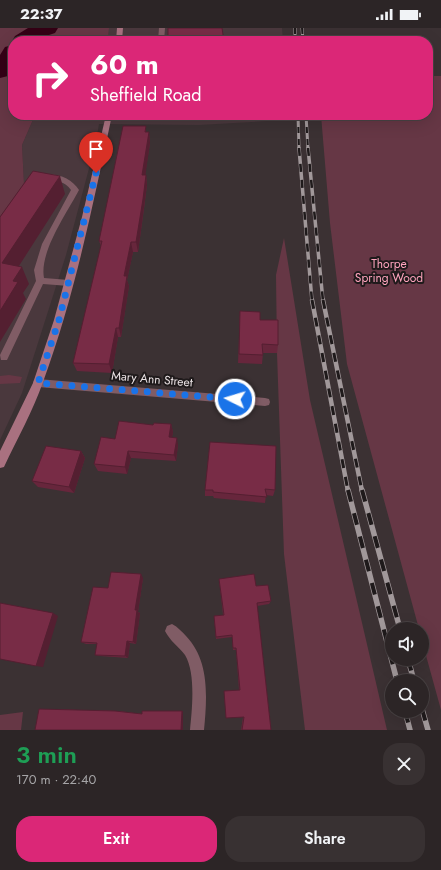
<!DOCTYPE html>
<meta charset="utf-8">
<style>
body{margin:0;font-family:Jost,sans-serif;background:#383132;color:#f1f3f6;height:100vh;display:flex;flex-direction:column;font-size:15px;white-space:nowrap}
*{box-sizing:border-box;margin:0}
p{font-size:13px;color:#a6a5a7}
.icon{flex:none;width:22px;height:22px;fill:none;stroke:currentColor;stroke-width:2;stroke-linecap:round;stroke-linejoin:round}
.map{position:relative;height:702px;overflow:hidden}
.details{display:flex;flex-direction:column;background:#2c2526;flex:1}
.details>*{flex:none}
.top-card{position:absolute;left:8px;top:8px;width:425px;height:84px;border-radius:16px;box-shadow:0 4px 16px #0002,0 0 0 1px #484243;background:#db2777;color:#fff;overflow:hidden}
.buttons{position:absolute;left:385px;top:594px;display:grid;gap:8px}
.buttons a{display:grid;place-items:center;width:44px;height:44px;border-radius:50%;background:#2c2526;box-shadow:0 4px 16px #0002,0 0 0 1px #484243;font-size:20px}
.pin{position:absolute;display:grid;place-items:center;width:34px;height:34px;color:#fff;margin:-41px -17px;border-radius:50% 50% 50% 0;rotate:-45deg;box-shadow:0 0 4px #0007}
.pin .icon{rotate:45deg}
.me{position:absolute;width:44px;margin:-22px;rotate:275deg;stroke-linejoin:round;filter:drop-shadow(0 0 3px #0008)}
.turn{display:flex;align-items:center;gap:14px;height:84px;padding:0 16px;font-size:18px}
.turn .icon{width:52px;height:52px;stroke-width:2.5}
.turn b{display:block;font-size:28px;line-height:34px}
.round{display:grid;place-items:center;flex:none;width:42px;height:42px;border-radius:16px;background:#383132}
.headline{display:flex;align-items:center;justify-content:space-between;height:68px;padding:0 16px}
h1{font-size:24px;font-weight:600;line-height:30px;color:#1e9e55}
.cta{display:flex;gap:8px;margin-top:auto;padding:8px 16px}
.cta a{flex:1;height:46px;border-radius:16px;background:#db2777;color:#fff;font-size:16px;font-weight:600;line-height:46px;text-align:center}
.cta a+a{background:#383132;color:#f1f3f6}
.status{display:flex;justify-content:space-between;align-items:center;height:28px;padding:0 20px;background:#2c2526;direction:ltr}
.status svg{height:11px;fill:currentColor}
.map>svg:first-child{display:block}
.built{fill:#4a383d}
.green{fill:#663745}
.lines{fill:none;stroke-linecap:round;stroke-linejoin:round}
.river{fill:#340015;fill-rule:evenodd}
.lane{fill:#805c65;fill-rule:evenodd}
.street{fill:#805c65;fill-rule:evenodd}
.secondary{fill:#a97180;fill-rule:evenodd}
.rail-far3-casing{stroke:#a1989a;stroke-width:3}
.rail-far2-casing{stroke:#a1989a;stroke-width:3.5}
.rail-far1-casing{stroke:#a1989a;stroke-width:4.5}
.rail-casing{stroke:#a1989a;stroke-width:5.5}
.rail-far3{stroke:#1f1a1b;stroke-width:2;stroke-dasharray:6;stroke-linecap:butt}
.rail-far2{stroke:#1f1a1b;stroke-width:2.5;stroke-dasharray:8;stroke-linecap:butt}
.rail-far1{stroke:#1f1a1b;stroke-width:3;stroke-dasharray:9;stroke-linecap:butt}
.rail{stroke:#1f1a1b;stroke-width:4;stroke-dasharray:12;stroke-linecap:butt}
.wall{fill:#67263c}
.shaded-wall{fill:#541f31}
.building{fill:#782c46;stroke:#541f31}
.route{stroke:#1a73e8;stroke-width:7;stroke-dasharray:0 12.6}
.labels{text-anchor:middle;stroke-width:4;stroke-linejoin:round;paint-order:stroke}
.park-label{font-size:12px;fill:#ffa4be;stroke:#1f1a1b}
.street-label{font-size:12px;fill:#ece4e6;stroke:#1f1a1b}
</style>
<div class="status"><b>22:37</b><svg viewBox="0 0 49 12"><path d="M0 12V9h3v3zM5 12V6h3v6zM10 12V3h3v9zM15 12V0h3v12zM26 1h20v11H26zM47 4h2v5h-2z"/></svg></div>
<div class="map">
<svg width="441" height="702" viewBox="0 0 441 702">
<rect width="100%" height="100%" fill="#3b3133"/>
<path class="built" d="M109,0H282L283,13H108Z
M35,87H284V92L199,97L99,96L96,114L66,227L22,365L0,412V189L24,156L22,117Z"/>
<path class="green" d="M0,0H109L108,13H13V87H35L22,117L24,156L0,189Z
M428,48H441V682L422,613V601H419L347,336L330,195L321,87H428Z
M284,210L310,372L387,702H305L284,526L277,325L276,247Z
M9,347L22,349L20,355L0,356V348Z
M23,684L21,702H0V687Z"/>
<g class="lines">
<path class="river" d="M28,0H58L55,5L46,8L38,13H13V14L12,13L15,8Z
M13,17V41L8,48L0,50V27L5,19Z"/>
<path class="lane" d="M159,0H165L164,13H158Z
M45,147C58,145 72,151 79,162C67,185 39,224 44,250L69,252L73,255L69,258L43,256L7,332H1L0,327L36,253L34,242L42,216L71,162C65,153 56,153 45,151Z"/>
<path class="street" d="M38,351L265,370L269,371L270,374L269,377L265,378L38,359L34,358L33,355L34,352Z
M172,596C178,599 182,604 186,608C210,633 207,670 204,702H190C192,682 196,645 185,627C179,619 170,613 165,603L167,598Z"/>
<path class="secondary" d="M117,0H123L122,13H116Z
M106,87H112C93,176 75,267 43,354C33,383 17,411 4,439L0,440V423L33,355L54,292L82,189Z"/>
<defs>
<path id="rail-far3" d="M295,0V13
M302,0L303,13
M298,87L299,121
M306,87L308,121"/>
<path id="rail-far2" d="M299,120L312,273
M308,120L323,273"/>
<path id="rail-far1" d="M312,272L348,463
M323,272L362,463"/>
<path id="rail" d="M348,462L397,653
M362,462L400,601
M408,631L414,653
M422,681L428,702
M405,683L410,702"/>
</defs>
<use href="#rail-far3" class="rail-far3-casing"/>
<use href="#rail-far2" class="rail-far2-casing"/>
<use href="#rail-far1" class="rail-far1-casing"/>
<use href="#rail" class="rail-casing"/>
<use href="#rail-far3" class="rail-far3"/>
<use href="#rail-far2" class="rail-far2"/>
<use href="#rail-far1" class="rail-far1"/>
<use href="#rail" class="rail"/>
</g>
<path class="wall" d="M168,0L224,13H168Z
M146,98V104H149L150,115L145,147H146L147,157L144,181L138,224H133L127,252L129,258L121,309H118L112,345L77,343L73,335L101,218L99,213Z
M240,283L260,292L278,317L277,325H263L262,336L238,335Z
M171,396L173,404L172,409L178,417L176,433L131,430L127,446L98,443L94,436L115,411L153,397Z
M210,414L275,462L273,468L266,467L265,475L214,470L213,468H205V462Z
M81,423L85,430L74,465L38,459L32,453Z
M143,550L138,584L140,585L136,616L130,615L128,630L100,628L95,627L97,616H86L81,614L108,560Z
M219,551L256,558L271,573L269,576L257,578L271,702H241L243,689L239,662L236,622H233L232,609L216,611L214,588L223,587Z
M39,681L119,683L142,686V683H183V702Z"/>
<path class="shaded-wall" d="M149,104L150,115L144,157L142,147Z
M146,147L147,157L138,224L136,214Z
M60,148L65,166L10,252L2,235Z
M131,214L133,224L127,252L129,258L121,309L119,300L124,248Z
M22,239L29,256L23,265L26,271L0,314V283L13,253Z
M116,300L118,309L112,345L109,336Z
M171,396L173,404L171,416L169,409Z
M177,410L178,417L176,433L174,427Z
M81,423L85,430L74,465L69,459Z
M128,423L131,430L127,446L125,439Z
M141,546L143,550L138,584L140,585L136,616L133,614L135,582Z
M53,585L58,588L43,639L36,638Z
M127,613L130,615L128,630L125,628Z
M182,683H183V702H181Z"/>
<path class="building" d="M168,0H222L224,13H180L179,8H168Z
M123,98H146L145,104H149L142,147H146L143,171L136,214H131L124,248H127L119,300H116L109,336L73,335L102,213H99Z
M33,143L60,148L2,235L22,239L13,253L18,254L0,283V189Z
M240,283L260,284V292H278V317L262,316L263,327L239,326Z
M119,393L153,397L154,395L171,396L169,409L177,410L174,427L128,423L125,439L94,436L101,409L115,411Z
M210,414L276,418L275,462L265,461L267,469L213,464V462H205Z
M46,418L81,423L69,459L32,453Z
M111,544L141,546L135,582H137L133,614L127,613L125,628L95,627L97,615L81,614L93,559L108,560Z
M254,546L256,558L268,557L271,573L257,575L271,702H242L244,689L226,690L224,663L240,662L236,620H233L232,607L216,609L214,588L224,587L219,551Z
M0,575L53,585L36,638L0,631Z
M39,681L115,683L142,686V683H182L181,702H35Z"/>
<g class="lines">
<path class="route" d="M96,145L59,292L38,355L235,371"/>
</g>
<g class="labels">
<g class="park-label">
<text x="389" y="240">Thorpe<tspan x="389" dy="14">Spring Wood</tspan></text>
</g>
<g class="street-label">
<text transform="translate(152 351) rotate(5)" y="4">Mary Ann Street</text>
</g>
</g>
</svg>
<div class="buttons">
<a><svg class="icon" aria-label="sound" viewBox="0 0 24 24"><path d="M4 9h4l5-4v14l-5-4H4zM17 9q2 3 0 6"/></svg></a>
<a><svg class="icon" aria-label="search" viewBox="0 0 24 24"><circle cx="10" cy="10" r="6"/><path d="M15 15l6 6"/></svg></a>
</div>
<div class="pin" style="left:96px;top:145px;background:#d93025"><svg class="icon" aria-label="arrive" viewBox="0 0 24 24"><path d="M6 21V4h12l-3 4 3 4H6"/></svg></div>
<svg class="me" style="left:235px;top:371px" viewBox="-20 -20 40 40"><circle r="17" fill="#1a73e8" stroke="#fff" stroke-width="3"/><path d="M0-11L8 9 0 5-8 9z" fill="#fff"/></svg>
<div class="top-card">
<div class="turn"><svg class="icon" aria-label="right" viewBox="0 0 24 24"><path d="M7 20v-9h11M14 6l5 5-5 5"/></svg><div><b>60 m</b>Sheffield Road</div></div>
</div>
</div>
<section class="details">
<div class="headline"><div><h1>3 min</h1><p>170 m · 22:40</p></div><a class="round"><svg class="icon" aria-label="close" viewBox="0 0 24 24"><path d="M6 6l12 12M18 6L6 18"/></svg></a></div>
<div class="cta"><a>Exit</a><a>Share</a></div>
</section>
